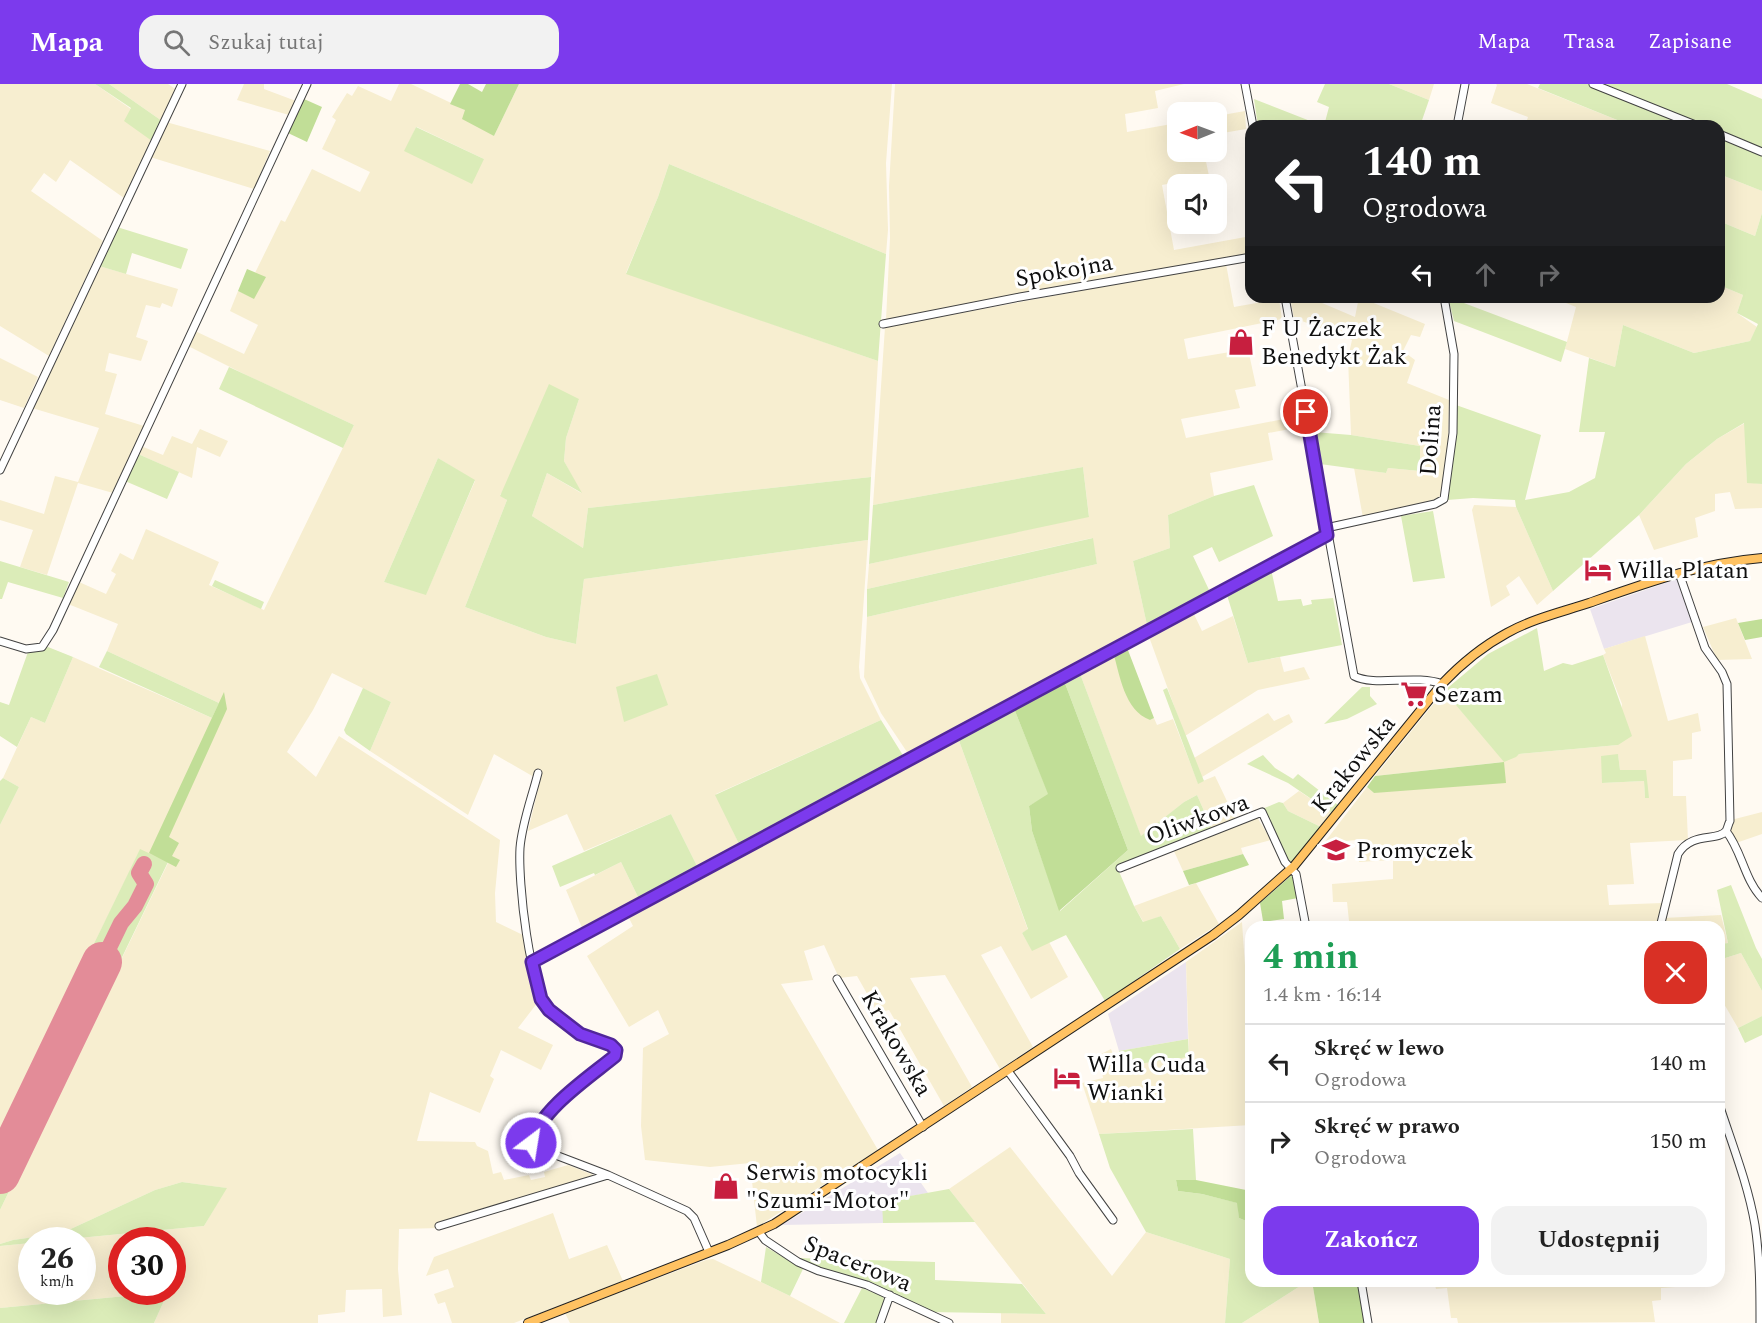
<!DOCTYPE html>
<html lang="pl">
<meta charset="utf-8">
<style>
body{margin:0;font-family:Spectral,serif;background:#f2f2f2;color:#222;height:100vh;display:flex;flex-direction:column;font-size:22px;white-space:nowrap}
*{box-sizing:border-box;margin:0}
p{font-size:20px;color:#767676}
.icon{flex:none;width:33px;height:33px;fill:none;stroke:currentColor;stroke-width:2;stroke-linecap:round;stroke-linejoin:round}
.map{position:relative;flex:1;overflow:hidden}
.sheet{position:absolute;left:1245px;top:837px;width:480px;height:366px;display:flex;flex-direction:column;background:#fff;border-radius:18px;box-shadow:0 6px 24px #0002}
.sheet>*{flex:none}
.guide{position:absolute;left:1245px;top:36px;width:480px;height:183px;border-radius:18px;box-shadow:0 6px 24px #0002;background:#202124;color:#fff;overflow:hidden}
.needle{width:39px;rotate:269deg}
.tools{position:absolute;left:1167px;top:18px;display:grid;gap:12px}
.tools a{display:grid;place-items:center;width:60px;height:60px;border-radius:12px;background:#fff;box-shadow:0 6px 24px #0002;font-size:30px}
.speed{position:absolute;left:18px;top:1143px;display:flex;gap:12px;font-size:30px;font-weight:700;text-align:center}
.speed>*{display:grid;place-content:center;width:78px;height:78px;border-radius:50%;background:#fff;box-shadow:0 6px 24px #0002;line-height:1}
.speed small{font-size:15px;font-weight:400}
.speed .limit{border:9px solid #d22;background:#fff;color:#111}
.pin{position:absolute;display:grid;place-items:center;width:51px;height:51px;color:#fff;margin:-26px;border:3px solid #fff;border-radius:50%;box-shadow:0 2px 6px #0007}
.me{position:absolute;width:66px;margin:-33px;rotate:31deg;stroke-linejoin:round;filter:drop-shadow(0 0 4px #0008)}
.turn{display:flex;align-items:center;gap:21px;height:126px;padding:0 18px;font-size:27px}
.turn .icon{width:78px;height:78px;stroke-width:2.5}
.turn b{display:block;font-size:42px;line-height:51px}
.lanes{display:flex;align-items:center;height:57px;padding:0 18px;background:#0003;justify-content:center;gap:30px;direction:ltr}
.lanes .off{opacity:.35}
.round{display:grid;place-items:center;flex:none;width:63px;height:63px;border-radius:18px;background:#f2f2f2}
.summary{display:flex;align-items:center;justify-content:space-between;height:102px;padding:0 18px}
h1{font-size:36px;font-weight:700;line-height:45px;color:#1e9e55}
.action{display:flex;gap:12px;margin-top:auto;padding:12px 18px}
.action a{flex:1;height:69px;border-radius:18px;background:#7c3aed;color:#fff;font-size:24px;font-weight:700;line-height:69px;text-align:center}
.action a+a{background:#f2f2f2;color:#222}
ul{padding:0;list-style:none}
li{display:flex;align-items:center;gap:18px;height:78px;padding:0 18px;border-top:2px solid #e0e0e0}
li div{flex:1}
li b{display:block;font-size:22px}
li em{font-style:normal}
header{display:flex;align-items:center;gap:36px;box-sizing:border-box;height:84px;padding:0 30px;background:#7c3aed;color:#fff}
header strong{font-size:28px}
nav{display:flex;gap:33px;margin-inline-start:auto;font-size:21px}
.search{width:420px;height:54px;background:#f2f2f2;display:flex;align-items:center;gap:15px;box-sizing:border-box;padding:0 21px;border-radius:18px;color:#767676;font-size:22px}
.map>svg:first-child{display:block}
.industrial{fill:#ebe4ee}
.farmland{fill:#f7eed0;fill-rule:evenodd}
.green{fill:#dbecb8}
.forest{fill:#c1de97}
.lines{fill:none;stroke-linecap:round;stroke-linejoin:round}
.taxiway{stroke:#e38c98;stroke-width:16}
.runway{stroke:#e38c98;stroke-width:40}
.minor-casing{stroke:#424242;stroke-width:9}
.major-casing{stroke:#202020;stroke-width:10}
.minor{stroke:#fff;stroke-width:7}
.major{stroke:#ffc262;stroke-width:8}
.route-casing{stroke:#51269a;stroke-width:15}
.route{stroke:#7c3aed;stroke-width:10}
.labels{text-anchor:middle;stroke-width:6;stroke-linejoin:round;paint-order:stroke}
.street-label{font-size:24px;fill:#0f0f0f;stroke:#fff}
.poi-label{font-size:24px;fill:#0f0f0f;stroke:#fff;text-anchor:start}
</style>
<header>
<strong>Mapa</strong>
<div class="search"><svg class="icon" aria-label="search" viewBox="0 0 24 24"><circle cx="10" cy="10" r="6"/><path d="M15 15l6 6"/></svg>Szukaj tutaj</div>
<nav><a>Mapa</a><a>Trasa</a><a>Zapisane</a></nav>
</header>
<div class="map">
<svg width="1762" height="1239" viewBox="0 0 1762 1239">
<rect width="100%" height="100%" fill="#fffaf2"/>
<path class="industrial" d="M1677,495L1692,538L1604,565L1590,525Z
M1186,878L1188,955L1119,967L1108,930Z
M900,1069L928,1109L883,1117V1139L782,1141Z"/>
<path class="farmland" d="M0,0H95L131,25L152,57L124,114L70,76L56,98L44,89L31,107L103,157L49,272L0,242Z
M109,0H168L177,6L162,37Z
M244,0H264V5L296,17L289,31L237,16Z
M399,0H411L466,26L494,52L519,0H892L886,79L888,146L886,170L669,80L658,113L626,189L878,277L871,393L588,424L583,464L532,432L547,389L581,409L564,377L566,354L579,315L500,411L507,416L465,523L546,553L576,560L584,495L868,456L859,583L860,594L881,636L716,710L740,762L698,784L671,730L584,767L567,730L528,747L542,689L537,686L534,693L494,670L468,731L370,667L391,618L332,589L313,626L287,668L316,693L339,652L500,756L495,809L496,838L525,852L538,918L518,944L553,961L541,986L501,966L490,992L494,995L480,1029L430,1008L417,1057L475,1058L477,1062L488,1067L493,1090L501,1088L504,1096L529,1091L531,1096L545,1093L544,1088L568,1081L599,1093L441,1144L399,1145L398,1185L402,1231L383,1233L382,1205L346,1206L345,1228L318,1231V1239H154L168,1208L0,1224V1162L31,1159L32,1208H82V1156H58L204,1142L226,1104L182,1098L155,1106L62,1149L13,1156L0,1160V1126L168,779L140,766L0,1053V741L19,703L3,694L31,633L45,639L73,573L212,634L219,619L107,567L118,540L68,520L79,498L106,510L116,490L111,487L120,469L133,476L146,445L219,478L209,501L264,526L354,341L248,292L188,262L195,247L244,270L258,241L230,227L238,207L254,214L265,194L255,189L281,136L285,138L312,85L360,108L370,88L322,65L336,36L332,33L347,9L352,12L358,2L391,17ZM416,43H417L484,75L405,67ZM438,374L475,397L426,510L384,498ZM122,1156H172V1208H122Z
M895,0H1184L1155,7L1158,24L1125,30L1127,48L1177,39L1178,68H1204L1209,92L1162,101L1174,166L1251,152V169L886,236L890,154L889,102Z
M1389,0H1434L1429,16Z
M1496,0H1527L1632,42H1525L1528,33L1491,19L1497,1Z
M1245,27L1246,45L1217,50V32Z
M166,38L270,67L254,105L150,73Z
M1719,90L1762,107V129L1755,152L1719,137Z
M1226,180L1234,223L1279,215L1282,235L1184,255L1188,275L1248,265L1256,302L1235,306L1240,324L1181,335L1186,354L1299,332L1301,343L1268,349L1273,376L1210,389L1214,412L1168,431L1170,464L1133,477L1147,541L909,671L881,629L864,593L867,533L1097,480L1092,454L867,505L869,480L1089,432L1083,383L873,421L885,243Z
M99,182L178,205L172,223L162,219L160,224L146,221L136,253L148,257L141,277L109,269L105,287L117,290L105,330L144,342L113,409L78,399L47,491L20,483L33,446L0,436V416L44,430L55,392L78,398L99,344L32,324L75,236Z
M1719,201L1743,211L1737,229L1757,243L1750,257L1694,269L1623,241L1615,283L1565,265L1576,223L1551,213H1719Z
M1290,213H1308L1355,233L1359,213L1425,240L1420,253L1411,251L1403,267L1415,276L1407,299L1449,316L1448,367L1441,411L1434,417L1363,434L1354,384L1386,389L1388,384L1420,387V362L1351,351L1348,274L1352,256L1294,234Z
M0,274L38,293L24,324L0,316Z
M1745,339L1747,398L1762,400V424L1735,425L1730,408L1715,410V427L1695,434L1698,453L1654,466L1639,431L1686,380L1717,355Z
M200,345L228,357L220,373L197,363L192,394L138,370L141,362L163,371L172,352L192,360Z
M1474,421L1516,423L1553,507L1537,521L1519,492L1506,502L1510,511L1491,523L1472,426Z
M1192,526L1202,547L1233,532L1248,579L1280,573L1284,588L1304,583L1310,595L1258,606L1185,652L1148,550Z
M1736,534L1752,575L1717,576L1703,543Z
M1645,552L1668,637L1698,629L1701,647L1692,649V675L1673,677V712H1686L1688,756L1630,759L1634,800L1607,801L1609,821L1662,819L1657,839L1617,843H1386V837H1349L1347,818H1333L1332,800L1393,795V776L1359,778L1357,756L1324,759L1367,703L1374,709L1503,678L1375,692L1444,607L1504,677L1519,670L1618,661L1622,620L1603,571L1606,569L1604,565ZM1618,671L1620,686H1646L1645,714L1644,697L1602,699Z
M1113,568L1150,636L1154,634L1157,641L1173,635L1198,699L1215,692L1236,736L1212,745L1197,711L1184,718L1141,753L1079,587Z
M1268,629L1274,637L1289,630L1293,638L1202,693L1194,674Z
M958,654L1028,846L1022,849L1032,866L1049,858L1068,893L1031,915L1001,862L981,871L1033,963L1000,985L945,891L910,894L972,1003L944,1022L889,926L878,929L857,892L839,894L824,861L804,867L813,896L781,900L878,1066L757,1143L750,1079L710,1083L645,1076L641,1042L643,964L669,950L658,926L629,943L587,872L633,842L627,830Z
M1299,707L1332,729L1321,743L1288,727L1283,719Z
M1762,728V750L1736,759L1731,748V736Z
M1257,733L1271,756L1241,764L1243,770L1183,787L1173,765Z
M621,778L639,815L583,846L566,806Z
M1196,799L1219,840L1180,865L1161,832L1144,839L1134,822Z
M1721,831L1728,859L1719,860V843H1662L1664,834Z
M1242,838L1246,896H1251V1041L1099,1050L1082,999L1103,994L1099,971L1111,965L1118,982L1189,973L1186,878Z
M1741,869L1762,907V932L1738,944L1720,913L1725,910L1719,898V876Z
M1010,1063L1112,1192L1146,1148L1230,1175L1225,1239H1001V1229L1046,1230L949,1105Z
M553,1129L569,1175L607,1161L623,1197L514,1239H452L445,1218L438,1220L434,1210L454,1203L448,1185L426,1192L434,1173Z
M713,1175L790,1212L840,1239H570L565,1229L706,1176Z
M1308,1197H1312L1319,1239H1242Z
M1434,1197H1690V1202L1661,1204V1216L1652,1217L1655,1238L1458,1239L1457,1234H1451L1447,1204L1436,1205Z"/>
<path class="green" d="M95,0H109L162,37L152,57L124,37L131,24Z
M1325,0H1389L1429,16L1420,42H1335L1325,38L1329,23L1317,18Z
M1540,0H1727L1762,15V107L1719,90V42H1632L1538,4Z
M1254,15L1323,42H1258Z
M416,43L484,75L472,100L404,67Z
M669,80L886,170L878,277L626,190L658,113Z
M1762,129V400L1747,399L1744,339L1717,355L1686,380L1639,431L1553,507L1516,423L1515,416L1473,414L1447,416L1453,373L1456,321L1541,351L1525,416L1569,408L1595,394L1605,348H1579L1589,274L1615,283L1623,241L1694,269L1750,257L1758,240L1737,229L1743,211L1719,201V137L1755,152Z
M117,143L188,165L181,185L132,169L126,190L99,182Z
M1448,213L1567,258L1561,278L1454,237Z
M229,283L354,341L343,364L219,305Z
M549,300L579,315L566,354L564,377L582,409L547,389L532,432L583,464L588,424L871,393L868,456L584,495L576,560L546,553L465,523L507,416L500,412Z
M1314,348L1351,351L1420,362V387L1388,384L1386,389L1320,380Z
M138,370L179,388L167,415L125,397Z
M438,374L475,396L426,511L384,498Z
M1083,383L1089,433L869,480L873,421Z
M1254,401L1273,452L1219,478L1212,463L1193,472L1210,508L1147,541L1133,477L1170,464L1168,431L1214,412Z
M1433,427L1445,494L1413,498L1401,432Z
M1093,454L1097,480L867,533V505Z
M0,477L69,498L63,514L8,498L2,515H0Z
M1271,485L1278,517L1301,515L1303,522L1312,520L1311,516L1333,514L1342,561L1248,579L1226,508Z
M215,496L264,518L261,525L212,502Z
M1537,544L1544,587L1563,579L1572,581L1603,571L1632,652L1618,661L1519,670L1516,673L1504,678L1444,607L1488,570Z
M48,563L73,573L45,639L31,633L17,663L0,652V618L9,621L28,568H37Z
M107,567L219,619L212,634L99,583Z
M1079,587L1141,752L1184,718L1197,711L1212,745L1117,783L1134,822L1143,838L1161,832L1180,865L1105,917L1066,851L1032,867L1022,849L1028,845L958,654L1013,622L1049,711L1029,722L1032,747L1060,827L1128,766L1063,594Z
M657,590L668,621L624,638L616,603Z
M1362,603H1370V612L1377,620L1347,635L1324,640Z
M363,604L391,618L370,667L346,650L344,646Z
M1167,604L1204,697L1198,700L1163,606Z
M881,636L904,673L740,762L715,711Z
M1618,670L1620,686H1646L1649,714H1645L1644,697L1602,699L1601,672Z
M1263,671L1275,684L1293,695L1298,690L1338,721L1332,729L1288,699L1247,680Z
M3,694L19,703L0,741V697Z
M1279,718L1283,719L1288,727L1321,743L1292,777L1287,778L1262,725Z
M671,730L698,784L639,815L621,778L595,791L594,789L560,803L552,782Z
M140,765L168,778L0,1126V1053Z
M1731,801L1756,864L1762,875V907L1741,869L1719,876V860L1728,859L1717,806Z
M1762,932V951L1745,959L1738,944Z
M1188,955L1189,973L1123,982L1119,967Z
M1193,1045L1196,1096H1176L1178,1107L1202,1110L1238,1119L1239,1134L1251,1139V1197H1308L1242,1239H1225L1230,1175L1146,1148L1110,1084L1099,1050Z
M182,1098L227,1104L204,1142L58,1156H32L31,1159L0,1162V1160L13,1156L62,1149L155,1106Z
M949,1105L975,1138L883,1139L882,1117Z
M766,1163L803,1185L790,1212L761,1198Z
M795,1172L798,1174L935,1178V1196L1022,1200L1046,1230L929,1228L799,1177L794,1174Z
M862,1204L882,1212L886,1218L877,1239H844Z
M168,1208L154,1239H0V1224Z"/>
<path class="forest" d="M460,0H468L482,8L486,0H519L494,52L462,35L465,26L450,20Z
M304,15L322,23L307,58L288,49Z
M247,185L266,193L254,215L238,207Z
M1762,535V553L1745,556L1738,539Z
M1126,561L1154,634L1150,636C1124,626 1120,591 1113,568Z
M1063,594L1128,766L1059,827L1032,747L1029,722L1048,710L1013,622Z
M224,608L227,625L169,753L179,759L172,772L180,776L176,783L149,769Z
M1504,678L1506,699L1374,709L1367,703L1375,692Z
M1243,770L1249,781L1196,799L1189,801L1183,787Z
M1293,790L1298,814L1282,817L1284,835L1270,837V843H1264L1260,819Z
M1176,1096H1196L1251,1107V1139L1239,1134L1237,1119L1202,1110L1178,1107Z
M1312,1197H1359L1367,1239H1319Z"/>
<g class="lines">
<path class="taxiway" d="M102,878L121,839L135,822L146,800L139,789L144,780"/>
<path class="runway" d="M0,1090L102,878"/>
<defs>
<path id="minor" d="M1245,0L1253,42
M1593,0L1698,42
M1457,42L1465,0
M1719,50L1762,68
M1285,213L1354,592C1374,603 1416,590 1442,600
M883,240L1020,213L1251,173
M0,386L182,0
M1326,444L1435,420L1444,415L1453,349L1454,270L1444,213
M0,557L26,565L42,563L53,546L307,0
M538,689C532,713 522,739 520,764C518,797 529,906 551,928C559,936 570,945 580,950C591,956 610,955 616,967L615,972C588,995 541,1025 531,1058L545,1067L608,1091L687,1127L694,1134L709,1168
M1726,747C1742,767 1744,795 1762,814
M1120,784L1262,728L1285,778L1296,790L1306,843
M1660,843L1678,770C1692,747 1717,758 1726,747C1728,744 1728,740 1730,737L1727,600L1722,588L1705,564L1679,489
M533,878L1327,451
M837,895L923,1043
M1008,987L1070,1072L1079,1089L1113,1136
M1719,1020C1732,1060 1748,1100 1755,1141C1760,1174 1760,1206 1760,1239
M439,1142L608,1091
M759,1148L765,1156L798,1178L819,1187L867,1201L949,1239
M1361,1197L1368,1239
M880,1239L890,1211"/>
<path id="major" d="M528,1239L728,1161L774,1140L1213,851L1239,831L1294,782L1442,600C1461,580 1483,562 1507,549C1532,535 1562,528 1589,519C1646,499 1701,479 1762,474"/>
</defs>
<use href="#minor" class="minor-casing"/>
<use href="#major" class="major-casing"/>
<use href="#minor" class="minor"/>
<use href="#major" class="major"/>
</g>
<g class="lines">
<defs>
<path id="route" d="M531,1059C541,1025 588,994 615,972L616,966L611,961L580,950L549,926L541,915L532,878L1327,451L1306,328"/>
</defs>
<use href="#route" class="route-casing"/>
<use href="#route" class="route"/>
</g>
<defs>
<symbol id="shop-bare" viewBox="-9 -9 18 18"><path d="M-5-2.5h2.3a2.7 3.5 0 0 1 5.4 0H5L5.5 6h-11ZM-1.5-2.5h3a1.5 2.3 0 0 0-3 0Z" fill="#c71f3f" stroke="#fff" stroke-width="2.5" paint-order="stroke"/></symbol>
<symbol id="hotel-bare" viewBox="-9 -9 18 18"><path d="M-6-4.5h1.5V1H6V5H4.5V3h-9V5H-6ZM-4 0a1.8 1.8 0 1 1 3.6 0ZM.5 0V-2.5h3Q6-2.5 6 0Z" fill="#c71f3f" stroke="#fff" stroke-width="2.5" paint-order="stroke"/></symbol>
<symbol id="supermarket-bare" viewBox="-9 -9 18 18"><path d="M-6-5.5h2.5l.6 2H6L4.5 2H-2.5L-4.4-4H-6ZM-1.5 3.2a1.3 1.3 0 1 0 .1 0ZM3 3.2a1.3 1.3 0 1 0 .1 0Z" fill="#c71f3f" stroke="#fff" stroke-width="2.5" paint-order="stroke"/></symbol>
<symbol id="school-bare" viewBox="-9 -9 18 18"><path d="M0-5L7-2L0 1L-7-2ZM-4 1L0 2.5L4 1V4Q0 6-4 4Z" fill="#c71f3f" stroke="#fff" stroke-width="2.5" paint-order="stroke"/></symbol>
</defs>
<g fill-rule="evenodd">
<use href="#shop-bare" x="1222" y="239" width="38" height="38"/>
<use href="#hotel-bare" x="1579" y="467" width="38" height="38"/>
<use href="#supermarket-bare" x="1395" y="591" width="38" height="38"/>
<use href="#school-bare" x="1317" y="747" width="38" height="38"/>
<use href="#hotel-bare" x="1048" y="975" width="38" height="38"/>
<use href="#shop-bare" x="707" y="1083" width="38" height="38"/>
</g>
<g class="labels">
<g class="street-label">
<text transform="translate(1064 186) rotate(-10)" y="8">Spokojna</text>
<text transform="translate(1430 356) rotate(-86)" y="8">Dolina</text>
<text transform="translate(1353 680) rotate(-51)" y="8">Krakowska</text>
<text transform="translate(1197 735) rotate(-20)" y="8">Oliwkowa</text>
<text transform="translate(897 959) rotate(60)" y="8">Krakowska</text>
<text transform="translate(858 1179) rotate(22)" y="8">Spacerowa</text>
</g>
<g class="poi-label">
<text x="1261" y="252">F U Żaczek<tspan x="1261" dy="28">Benedykt Żak</tspan></text>
<text x="1618" y="494">Willa Platan</text>
<text x="1434" y="618">Sezam</text>
<text x="1356" y="774">Promyczek</text>
<text x="1087" y="988">Willa Cuda<tspan x="1087" dy="28">Wianki</tspan></text>
<text x="746" y="1096">Serwis motocykli<tspan x="746" dy="28">"Szumi-Motor"</tspan></text>
</g>
</g>
</svg>
<div class="tools">
<a><svg class="needle" viewBox="-14 -14 28 28"><path d="M0-13l5 13h-10z" fill="#e53935"/><path d="M0 13l5-13h-10z" fill="#767676"/></svg></a>
<a><svg class="icon" aria-label="sound" viewBox="0 0 24 24"><path d="M4 9h4l5-4v14l-5-4H4zM17 9q2 3 0 6"/></svg></a>
</div>
<div class="speed"><div>26<small>km/h</small></div><div class="limit">30</div></div>
<div class="pin" style="left:1306px;top:328px;background:#d93025"><svg class="icon" aria-label="arrive" viewBox="0 0 24 24"><path d="M6 21V4h12l-3 4 3 4H6"/></svg></div>
<svg class="me" style="left:531px;top:1059px" viewBox="-20 -20 40 40"><circle r="17" fill="#7c3aed" stroke="#fff" stroke-width="3"/><path d="M0-11L8 9 0 5-8 9z" fill="#fff"/></svg>
<div class="guide">
<div class="turn"><svg class="icon" aria-label="left" viewBox="0 0 24 24"><path d="M17 20v-9H6M10 6l-5 5 5 5"/></svg><div><b>140 m</b>Ogrodowa</div></div>
<div class="lanes"><svg class="icon" aria-label="left" viewBox="0 0 24 24"><path d="M17 20v-9H6M10 6l-5 5 5 5"/></svg><svg class="icon off" aria-label="ahead" viewBox="0 0 24 24"><path d="M12 20V5M6 11l6-6 6 6"/></svg><svg class="icon off" aria-label="right" viewBox="0 0 24 24"><path d="M7 20v-9h11M14 6l5 5-5 5"/></svg></div>
</div>
<section class="sheet">
<div class="summary"><div><h1>4 min</h1><p>1.4 km · 16:14</p></div><a class="round" style="background:#d93025;color:#fff"><svg class="icon" aria-label="close" viewBox="0 0 24 24"><path d="M6 6l12 12M18 6L6 18"/></svg></a></div>
<ul>
<li><svg class="icon" aria-label="left" viewBox="0 0 24 24"><path d="M17 20v-9H6M10 6l-5 5 5 5"/></svg><div><b>Skręć w lewo</b><p>Ogrodowa</p></div><em>140 m</em></li>
<li><svg class="icon" aria-label="right" viewBox="0 0 24 24"><path d="M7 20v-9h11M14 6l5 5-5 5"/></svg><div><b>Skręć w prawo</b><p>Ogrodowa</p></div><em>150 m</em></li>
</ul>
<div class="action"><a>Zakończ</a><a>Udostępnij</a></div>
</section>
</div>
